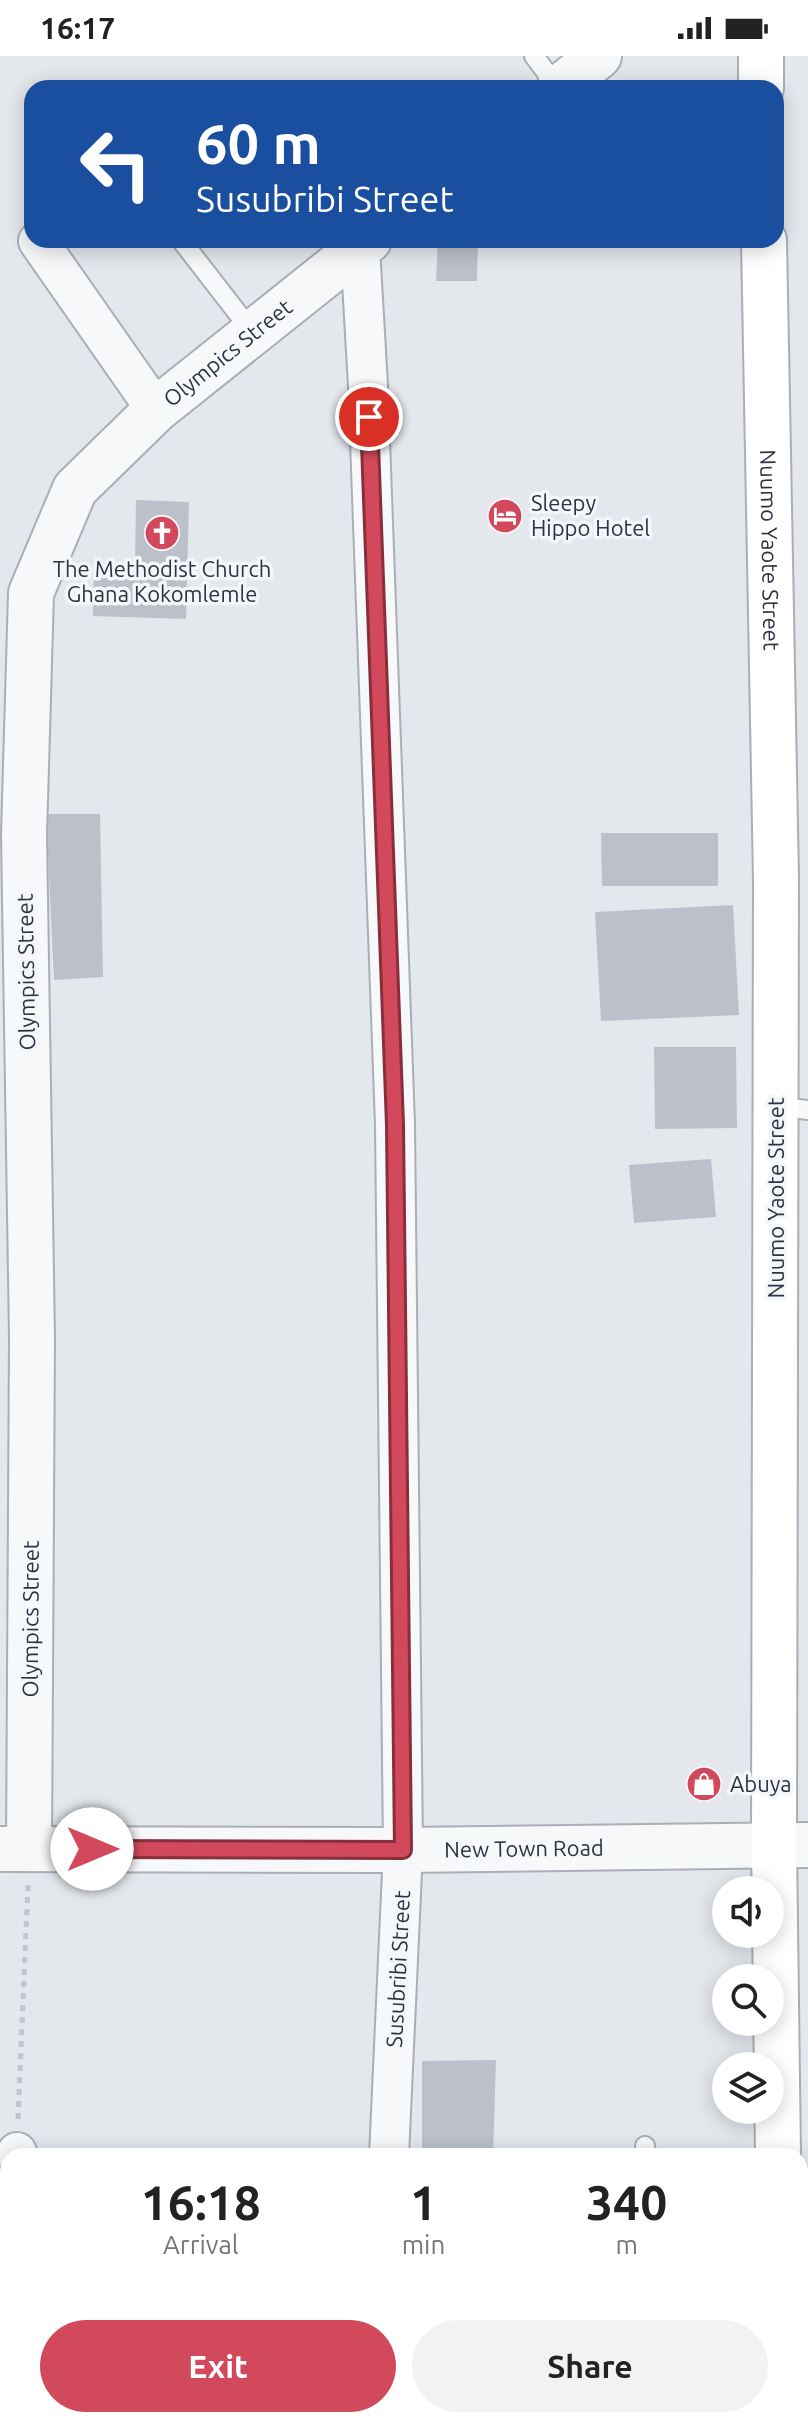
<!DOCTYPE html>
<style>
body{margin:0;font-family:Ubuntu,sans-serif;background:#f2f2f2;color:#222;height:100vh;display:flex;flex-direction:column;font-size:30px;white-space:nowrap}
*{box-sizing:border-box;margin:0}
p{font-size:26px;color:#767676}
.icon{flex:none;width:44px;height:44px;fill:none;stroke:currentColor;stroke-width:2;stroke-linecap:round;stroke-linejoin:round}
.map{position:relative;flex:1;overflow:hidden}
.panel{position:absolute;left:0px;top:2092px;width:808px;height:280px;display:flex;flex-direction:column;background:#fff;border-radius:24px 24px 0 0;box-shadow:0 4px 20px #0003}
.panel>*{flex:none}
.banner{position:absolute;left:24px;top:24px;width:760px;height:168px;border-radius:24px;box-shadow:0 4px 20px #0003;background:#1a4fa0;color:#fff;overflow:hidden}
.tools{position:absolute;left:712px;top:1820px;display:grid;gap:16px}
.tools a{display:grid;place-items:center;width:72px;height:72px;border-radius:50%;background:#fff;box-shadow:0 4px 20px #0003;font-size:40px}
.pin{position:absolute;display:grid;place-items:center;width:68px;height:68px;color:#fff;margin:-34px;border:4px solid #fff;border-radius:50%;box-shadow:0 2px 8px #0007}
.me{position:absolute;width:88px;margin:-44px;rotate:90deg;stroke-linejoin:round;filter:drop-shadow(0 0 6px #0008)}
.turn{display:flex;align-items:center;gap:28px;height:168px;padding:0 40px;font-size:36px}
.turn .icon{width:104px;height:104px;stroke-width:2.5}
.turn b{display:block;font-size:56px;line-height:68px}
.eta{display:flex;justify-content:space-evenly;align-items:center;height:136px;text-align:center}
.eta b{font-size:48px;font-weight:700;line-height:56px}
.action{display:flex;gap:16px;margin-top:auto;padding:16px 40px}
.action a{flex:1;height:92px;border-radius:48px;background:#d1495b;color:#fff;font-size:32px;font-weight:700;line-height:92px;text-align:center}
.action a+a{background:#f2f2f2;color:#222}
.status{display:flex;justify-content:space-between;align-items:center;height:56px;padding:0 40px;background:#fff;direction:ltr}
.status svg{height:22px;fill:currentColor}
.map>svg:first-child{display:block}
.building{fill:#bbc0ca}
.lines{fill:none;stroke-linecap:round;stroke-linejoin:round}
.service-casing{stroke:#a9aeb7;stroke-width:22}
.minor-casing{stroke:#a9aeb7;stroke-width:42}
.tertiary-casing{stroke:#a9aeb7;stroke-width:48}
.secondary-casing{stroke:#a9aeb7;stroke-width:48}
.path{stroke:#c2c5cb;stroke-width:5;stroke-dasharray:6 6;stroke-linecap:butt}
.service{stroke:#f7f8fa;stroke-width:18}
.minor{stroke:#f7f8fa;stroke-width:38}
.tertiary{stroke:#f7f8fa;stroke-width:44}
.secondary{stroke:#fff;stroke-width:44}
.route-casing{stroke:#882f3b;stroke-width:20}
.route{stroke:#d1495b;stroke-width:14}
.labels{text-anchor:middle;stroke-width:7;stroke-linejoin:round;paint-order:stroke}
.street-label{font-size:22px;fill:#2b3445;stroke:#f4f6f9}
.poi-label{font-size:22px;fill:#2b3445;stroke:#f4f6f9;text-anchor:start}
</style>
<div class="status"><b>16:17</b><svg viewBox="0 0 49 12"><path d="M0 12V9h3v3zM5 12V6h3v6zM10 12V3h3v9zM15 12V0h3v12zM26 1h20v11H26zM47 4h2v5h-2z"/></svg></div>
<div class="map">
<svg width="808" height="2372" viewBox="0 0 808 2372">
<rect width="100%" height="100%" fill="#e4e7ec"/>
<path class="building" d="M438,184H478L477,225H436Z
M136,444L189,446L186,563L93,560L94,509L135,510Z
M46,758H100L103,921L54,924Z
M601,777H718V830H602Z
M733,849L739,959L601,965L595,856Z
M654,991H736L737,1072L655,1073Z
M711,1103L716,1161L634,1167L629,1109Z
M496,2004L493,2100H422V2005Z
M263,2364H345V2372H263Z"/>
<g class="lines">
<defs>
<path id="service" d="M534,0L558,32
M181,184L253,277
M776,1050L808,1054
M645,2090L646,2100"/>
<path id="minor" d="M38,185L156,354
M360,191L368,330L395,1069L403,1794L389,2100
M17,2096V2100
M18,2364V2372
M380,2364V2372"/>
<g id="tertiary">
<path d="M559,32L599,0"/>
<path id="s1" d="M2,1793L403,1794L808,1789"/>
<path id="s2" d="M29,1793L32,1282L24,779L31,537L75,433L156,354L369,184"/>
</g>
<g id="secondary">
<path d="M761,0V32"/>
<path id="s3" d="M764,184L776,824L774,1789L778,2100"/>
<path d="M778,2372V2364"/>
</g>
</defs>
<use href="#service" class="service-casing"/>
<use href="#minor" class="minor-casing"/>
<use href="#tertiary" class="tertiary-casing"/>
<use href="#secondary" class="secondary-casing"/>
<path class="path" d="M18,2063L28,1829"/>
<use href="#service" class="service"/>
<use href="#minor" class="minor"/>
<use href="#tertiary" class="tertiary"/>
<use href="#secondary" class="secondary"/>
</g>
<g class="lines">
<defs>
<path id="route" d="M92,1793L403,1794L395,1069L369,361"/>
</defs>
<use href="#route" class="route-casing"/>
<use href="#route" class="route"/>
</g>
<defs>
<symbol id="hotel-disc" viewBox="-11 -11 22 22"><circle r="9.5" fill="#d1495b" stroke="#f4f6f9"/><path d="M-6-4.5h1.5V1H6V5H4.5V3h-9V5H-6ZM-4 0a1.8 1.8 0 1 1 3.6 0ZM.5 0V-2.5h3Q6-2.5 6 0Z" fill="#fff"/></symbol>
<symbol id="church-disc" viewBox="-11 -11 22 22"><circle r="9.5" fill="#d1495b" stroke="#f4f6f9"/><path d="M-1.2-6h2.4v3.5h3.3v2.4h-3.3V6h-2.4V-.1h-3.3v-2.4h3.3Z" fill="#fff"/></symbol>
<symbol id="shop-disc" viewBox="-11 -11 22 22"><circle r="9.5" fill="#d1495b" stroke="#f4f6f9"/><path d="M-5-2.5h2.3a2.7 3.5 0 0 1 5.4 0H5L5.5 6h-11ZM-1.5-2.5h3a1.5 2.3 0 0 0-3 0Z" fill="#fff"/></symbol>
</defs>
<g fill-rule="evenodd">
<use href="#hotel-disc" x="485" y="440" width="40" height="40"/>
<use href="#church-disc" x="142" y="457" width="40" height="40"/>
<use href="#shop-disc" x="684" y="1708" width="40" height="40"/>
</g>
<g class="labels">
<g class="street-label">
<text dy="8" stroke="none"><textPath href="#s2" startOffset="1574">Olympics Street</textPath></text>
<text dy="8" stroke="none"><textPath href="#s3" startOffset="310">Nuumo Yaote Street</textPath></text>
<text transform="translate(26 916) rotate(-91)" y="8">Olympics Street</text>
<text transform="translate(776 1142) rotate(-90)" y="8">Nuumo Yaote Street</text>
<text dy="8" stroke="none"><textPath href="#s2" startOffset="230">Olympics Street</textPath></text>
<text dy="8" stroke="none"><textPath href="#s1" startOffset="522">New Town Road</textPath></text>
<text transform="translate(398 1913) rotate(-87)" y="8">Susubribi Street</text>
</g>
<g class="poi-label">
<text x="531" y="455">Sleepy<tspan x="531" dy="25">Hippo Hotel</tspan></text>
<text x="162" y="521" text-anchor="middle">The Methodist Church<tspan x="162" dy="25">Ghana Kokomlemle</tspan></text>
<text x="730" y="1736">Abuya</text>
</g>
</g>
</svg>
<div class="tools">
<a><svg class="icon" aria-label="sound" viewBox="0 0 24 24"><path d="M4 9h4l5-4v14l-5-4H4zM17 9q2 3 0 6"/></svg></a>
<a><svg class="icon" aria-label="search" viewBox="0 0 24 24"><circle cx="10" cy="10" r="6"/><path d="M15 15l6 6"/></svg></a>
<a><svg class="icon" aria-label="layers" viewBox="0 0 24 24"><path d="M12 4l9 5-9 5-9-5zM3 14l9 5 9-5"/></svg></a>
</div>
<div class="pin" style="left:369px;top:361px;background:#d93025"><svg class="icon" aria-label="arrive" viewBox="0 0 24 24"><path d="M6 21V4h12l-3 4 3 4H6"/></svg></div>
<svg class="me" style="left:92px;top:1793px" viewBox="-20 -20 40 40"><circle r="19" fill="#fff"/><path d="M0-13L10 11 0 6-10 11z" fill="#d1495b"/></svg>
<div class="banner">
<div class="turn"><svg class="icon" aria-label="left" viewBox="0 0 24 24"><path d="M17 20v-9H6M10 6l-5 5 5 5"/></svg><div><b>60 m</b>Susubribi Street</div></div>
</div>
<section class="panel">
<div class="eta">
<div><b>16:18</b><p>Arrival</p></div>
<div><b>1</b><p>min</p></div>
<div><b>340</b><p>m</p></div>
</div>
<div class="action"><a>Exit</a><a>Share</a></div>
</section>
</div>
